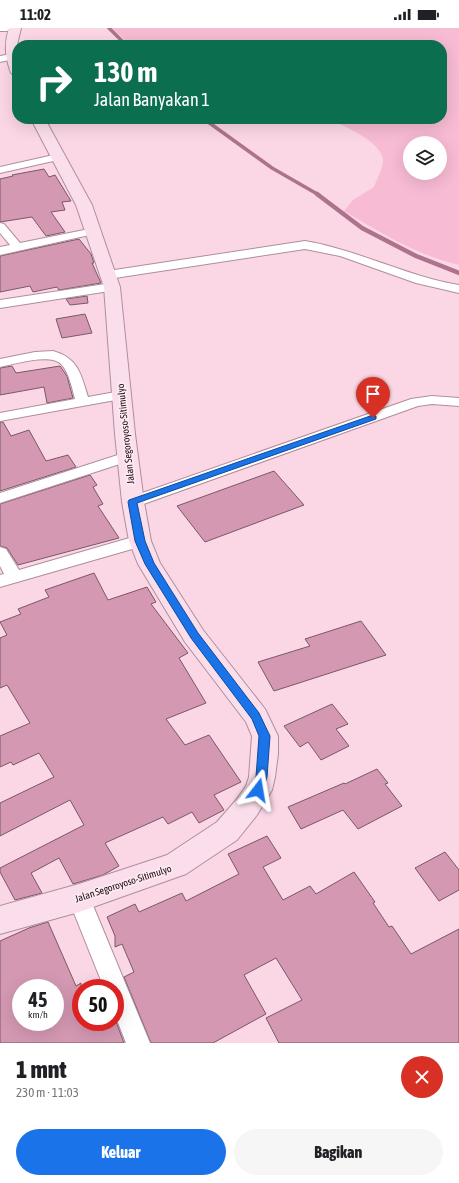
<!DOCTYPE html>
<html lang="id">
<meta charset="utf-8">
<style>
body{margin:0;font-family:"Asap Condensed",sans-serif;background:#f6f6f6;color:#202124;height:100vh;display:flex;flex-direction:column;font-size:15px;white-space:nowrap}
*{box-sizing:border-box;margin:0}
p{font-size:13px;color:#757577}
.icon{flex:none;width:22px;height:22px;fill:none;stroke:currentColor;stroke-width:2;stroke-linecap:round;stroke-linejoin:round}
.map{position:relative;height:1015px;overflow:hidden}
.sheet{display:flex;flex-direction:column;background:#fff;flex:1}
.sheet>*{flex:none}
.hud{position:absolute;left:12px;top:12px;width:435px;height:84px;border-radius:16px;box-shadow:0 4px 16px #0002;background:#0b6e4f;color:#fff;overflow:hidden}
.tools{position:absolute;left:403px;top:108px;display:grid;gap:8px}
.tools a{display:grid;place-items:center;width:44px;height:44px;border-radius:50%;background:#fff;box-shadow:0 4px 16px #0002;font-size:20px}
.speed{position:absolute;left:12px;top:951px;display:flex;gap:8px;font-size:20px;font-weight:700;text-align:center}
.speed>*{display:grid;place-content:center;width:52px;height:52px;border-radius:50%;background:#fff;box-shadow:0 4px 16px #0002;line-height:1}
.speed small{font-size:10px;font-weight:400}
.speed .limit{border:6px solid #d22;background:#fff;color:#111}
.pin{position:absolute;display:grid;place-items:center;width:34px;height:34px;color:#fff;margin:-41px -17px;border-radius:50% 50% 50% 0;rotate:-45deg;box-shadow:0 0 4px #0007}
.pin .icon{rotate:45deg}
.me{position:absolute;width:44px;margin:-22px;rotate:14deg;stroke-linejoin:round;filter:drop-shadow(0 0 3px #0008)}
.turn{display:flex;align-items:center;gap:14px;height:84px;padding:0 16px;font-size:18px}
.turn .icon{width:52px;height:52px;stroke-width:2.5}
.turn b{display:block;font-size:28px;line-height:34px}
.round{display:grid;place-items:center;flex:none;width:42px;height:42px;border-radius:21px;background:#f6f6f6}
.summary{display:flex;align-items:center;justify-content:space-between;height:68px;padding:0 16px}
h1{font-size:24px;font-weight:800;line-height:30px}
.action{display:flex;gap:8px;margin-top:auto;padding:8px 16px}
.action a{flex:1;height:46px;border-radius:24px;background:#1a73e8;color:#fff;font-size:16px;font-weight:800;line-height:46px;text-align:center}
.action a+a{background:#f6f6f6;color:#202124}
.status{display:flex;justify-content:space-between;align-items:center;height:28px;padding:0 20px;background:#fff;direction:ltr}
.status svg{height:11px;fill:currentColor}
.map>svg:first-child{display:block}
.green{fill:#f7bbd4;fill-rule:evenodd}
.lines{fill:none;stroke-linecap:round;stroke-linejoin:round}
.stream-far1{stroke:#ad738c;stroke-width:3.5}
.stream{stroke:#ad738c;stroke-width:4.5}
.building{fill:#d498b2;stroke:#785966;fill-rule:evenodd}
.minor-casing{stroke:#af8e9c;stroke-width:2}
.secondary-casing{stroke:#af8e9c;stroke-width:2}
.minor{fill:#fff;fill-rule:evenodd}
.secondary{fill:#fbdeeb;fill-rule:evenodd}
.route{fill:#1a73e8;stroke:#114b97}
.labels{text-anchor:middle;stroke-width:3.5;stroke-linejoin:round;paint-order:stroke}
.street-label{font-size:10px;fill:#160b10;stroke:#ffe9f1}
</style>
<div class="status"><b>11:02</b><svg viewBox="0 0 49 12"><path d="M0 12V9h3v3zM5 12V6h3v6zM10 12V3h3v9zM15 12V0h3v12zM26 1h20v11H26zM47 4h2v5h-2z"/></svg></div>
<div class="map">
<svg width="459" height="1015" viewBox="0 0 459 1015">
<rect width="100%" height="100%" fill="#fbd7e6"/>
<path class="green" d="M112,0H459V237C417,227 381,205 344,183L353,172L374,159C377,151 383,140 383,132C381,113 344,98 328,91H442V17H130ZM410,115H440V145H410Z"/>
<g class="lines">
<path class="stream-far1" d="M109,0L126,17
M204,91L272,140L319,167"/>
<path class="stream" d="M317,166L362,200L416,228L459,245"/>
</g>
<path class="building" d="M44,141L49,149L55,147L71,173L62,174L65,182L51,184L65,204L46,208L32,189L0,194V151L13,148L12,147Z
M79,211L91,226L94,235H92L101,255L59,262L57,259L33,264L30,258L0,264V228Z
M87,268L88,275L70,277L66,271Z
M85,286L92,305L62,310L56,291Z
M12,338L16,345L60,338L67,348L73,370L47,375L44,359L0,367V340Z
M0,394H3L11,408L29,402L46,433L68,427L76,439L0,463Z
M274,443L304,477L205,514L177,478Z
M90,447L97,457L93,459L103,476L98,478L119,510L18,537L7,520L0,518V476Z
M94,545L108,572L147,559L156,574L151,576L188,625L179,630L206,675L166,691L185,717L209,707L241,754L214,767L224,782L199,795L192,784L168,796L163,789L105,815L119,838L103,847L73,856L59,830L31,845L42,865L15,872L0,844V840L84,797L70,772L0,808V775L54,749L39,725L13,737L11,734L0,739V708L30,695L7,657L0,660V610L7,607L0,594L21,586L18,581L49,569L45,562Z
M361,593L386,627L274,663L258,634L310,618L305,611Z
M332,676L348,696L336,701L349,718L321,732L308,714L300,719L284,698Z
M377,741L388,755L385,756L402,778L358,801L343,782L301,801L288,779L344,755L345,756Z
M267,808L281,830L263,839L283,872L310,858L316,866L354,844L375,874L373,875L389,899L392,898L411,926L459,901V1015H279L266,990L302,972L276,930L244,947L266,986L213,1015H151L124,949L134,944L122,916L115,919V908L107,889L135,876L139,884L182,865L186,873L239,846L228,826Z
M445,824L459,842V862L439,873L415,840Z
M48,894L76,958L81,955V994H115V991L124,1015H0V913L29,900ZM21,960H55V994H21Z"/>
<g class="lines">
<defs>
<path id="minor" d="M0,0H11L7,3H0Z
M11,26L14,27V31L0,34V28Z
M58,126L63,129L62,131L0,145V139Z
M0,195L4,196L20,215L94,200L100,203L94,206L0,227V219L10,217L0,205Z
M305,213C358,222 406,248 459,257V265L416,255L340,228L305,221L108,251L102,247L108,243Z
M112,255L118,259L116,262L0,280V272Z
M53,323C78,330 81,346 88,369L121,363L126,364L128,367L126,370L121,371L0,393V385L75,371C72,360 69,344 61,336C50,325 14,336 0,339V331L35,324Z
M432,368L459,370V378L432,376L418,378L138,478L133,479L128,478L125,474L128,470L411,371Z
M127,424L132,426L134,429L132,432L0,475V465Z
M140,507L146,509L148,513L146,517L0,559V547L4,546L0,538V519L6,521L19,542Z
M79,860L87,863L150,1015H126L115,987V960H104L68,870L71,863Z"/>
<path id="secondary" d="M9,0H21L17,17V49L11,45C5,29 4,16 9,0Z
M31,91H45L92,177L120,259L135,406L144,474L151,513L160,535L203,602L265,681L278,708V726L275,749L272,762L257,787L237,812L186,846L79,884L0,906V878L79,856L167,827L217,794L237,771L246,758L249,749L252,708L246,694L185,614L138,536L129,513L122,474L115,406L104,259L76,177Z"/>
</defs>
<use href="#minor" class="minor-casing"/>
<use href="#secondary" class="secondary-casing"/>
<use href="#minor" class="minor"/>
<use href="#secondary" class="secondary"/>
</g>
<path class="route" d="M373,387L376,388V391L137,475L145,513L154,535L198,605L259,685L270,708L267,749L262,766L258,767L254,766L252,762L256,749L259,708L252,691L191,610L145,536L135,513L128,474L129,472Z"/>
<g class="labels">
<g class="street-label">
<text transform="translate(125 406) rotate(-96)" y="4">Jalan Segoroyoso-Sitimulyo</text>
<text transform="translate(123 855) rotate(-18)" y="4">Jalan Segoroyoso-Sitimulyo</text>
</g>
</g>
</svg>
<div class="tools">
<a><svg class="icon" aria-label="layers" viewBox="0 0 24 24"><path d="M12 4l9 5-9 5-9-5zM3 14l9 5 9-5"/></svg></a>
</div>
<div class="speed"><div>45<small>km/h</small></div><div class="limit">50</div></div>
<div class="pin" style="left:373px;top:390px;background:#d93025"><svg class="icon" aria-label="arrive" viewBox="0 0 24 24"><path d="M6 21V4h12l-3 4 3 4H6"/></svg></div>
<svg class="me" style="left:258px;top:762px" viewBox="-20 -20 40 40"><path d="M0-17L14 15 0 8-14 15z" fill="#1a73e8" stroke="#fff" stroke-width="4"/></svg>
<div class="hud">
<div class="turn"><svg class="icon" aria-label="right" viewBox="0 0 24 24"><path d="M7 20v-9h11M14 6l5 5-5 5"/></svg><div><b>130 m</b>Jalan Banyakan 1</div></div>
</div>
</div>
<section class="sheet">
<div class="summary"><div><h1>1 mnt</h1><p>230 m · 11:03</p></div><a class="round" style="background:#d93025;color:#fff"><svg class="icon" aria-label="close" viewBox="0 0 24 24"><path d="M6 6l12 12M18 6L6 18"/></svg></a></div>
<div class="action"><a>Keluar</a><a>Bagikan</a></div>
</section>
